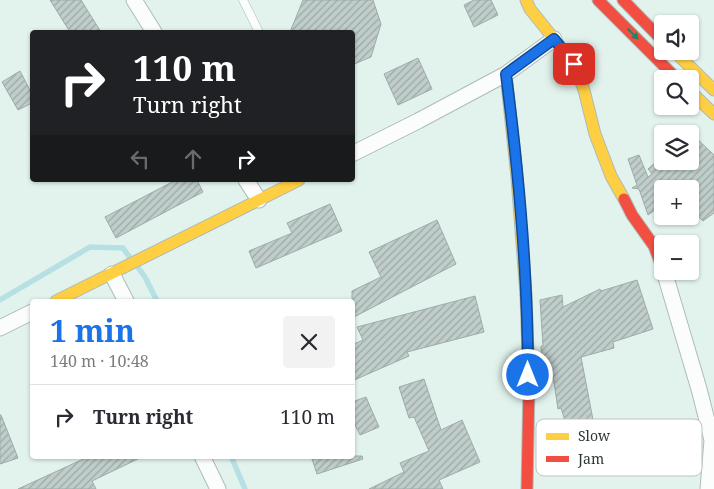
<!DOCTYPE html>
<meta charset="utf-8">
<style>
body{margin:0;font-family:"Noto Serif",serif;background:#f2f2f3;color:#2b2b33;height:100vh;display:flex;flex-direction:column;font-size:19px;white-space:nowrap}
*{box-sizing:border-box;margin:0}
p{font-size:16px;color:#7c7c81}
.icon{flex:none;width:28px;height:28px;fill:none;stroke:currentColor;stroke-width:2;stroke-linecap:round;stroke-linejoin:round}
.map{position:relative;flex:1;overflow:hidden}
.drawer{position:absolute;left:30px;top:299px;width:325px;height:160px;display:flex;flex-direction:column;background:#fff;border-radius:5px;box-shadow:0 1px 4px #0004}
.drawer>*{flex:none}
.guide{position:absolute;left:30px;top:30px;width:325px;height:152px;border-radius:5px;box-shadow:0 1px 4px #0004;background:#202124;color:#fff;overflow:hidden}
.buttons{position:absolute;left:654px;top:15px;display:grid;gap:10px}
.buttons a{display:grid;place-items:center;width:45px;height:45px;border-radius:5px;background:#fff;box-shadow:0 1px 4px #0004;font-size:25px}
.pin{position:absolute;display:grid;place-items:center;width:42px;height:42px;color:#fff;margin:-21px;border-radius:10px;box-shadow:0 2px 8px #0006}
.me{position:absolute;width:55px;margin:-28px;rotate:0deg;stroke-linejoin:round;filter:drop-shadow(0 0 4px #0008)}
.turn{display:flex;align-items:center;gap:18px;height:105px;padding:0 20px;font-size:22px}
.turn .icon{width:65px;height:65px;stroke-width:2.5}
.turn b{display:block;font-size:35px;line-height:42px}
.lanes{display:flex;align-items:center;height:48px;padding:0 20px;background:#0003;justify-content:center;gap:25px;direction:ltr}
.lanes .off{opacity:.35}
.round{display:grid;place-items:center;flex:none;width:52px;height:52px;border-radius:5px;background:#f2f2f3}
.overview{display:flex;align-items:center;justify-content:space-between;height:85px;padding:0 20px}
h1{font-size:30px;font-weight:700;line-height:38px;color:#1a73e8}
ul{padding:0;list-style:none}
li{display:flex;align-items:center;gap:15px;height:65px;padding:0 20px;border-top:1px solid #e1e1e2}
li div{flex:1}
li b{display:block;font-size:19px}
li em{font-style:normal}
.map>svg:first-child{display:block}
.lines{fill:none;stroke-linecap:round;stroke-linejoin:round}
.stream{stroke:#b7e0e5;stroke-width:5.5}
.building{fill:url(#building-hatch);stroke:#9eaca9}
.lane-casing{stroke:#aebbb7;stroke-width:9}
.street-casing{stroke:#aebbb7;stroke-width:17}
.slow-casing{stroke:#aebbb7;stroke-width:13}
.jam-casing{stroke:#aebbb7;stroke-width:13}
.lane{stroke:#fbfdfc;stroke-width:8}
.street{stroke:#fbfdfc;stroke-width:15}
.slow{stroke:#ffcf43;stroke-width:11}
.jam{stroke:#f24e42;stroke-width:11}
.oneway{fill:#228360}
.route-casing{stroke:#114b97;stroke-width:12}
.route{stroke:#1a73e8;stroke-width:9}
.key{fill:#fff;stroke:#bfc3c2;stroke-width:1}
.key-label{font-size:14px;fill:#2b3733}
</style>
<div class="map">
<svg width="714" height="489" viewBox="0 0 714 489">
<defs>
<pattern id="building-hatch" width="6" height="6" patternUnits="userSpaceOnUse" patternTransform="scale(1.25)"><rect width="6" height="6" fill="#c0cecb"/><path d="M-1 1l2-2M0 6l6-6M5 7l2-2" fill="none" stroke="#9ca8a5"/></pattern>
</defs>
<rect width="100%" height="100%" fill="#e2f3ed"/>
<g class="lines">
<path class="stream" d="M137,266L145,277L157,301
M0,300L90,247L123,248L131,259
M231,456L245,489"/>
</g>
<path class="building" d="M50,0H81L101,32H70Z
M303,0H373L381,24L371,57L352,65V32H290Z
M474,0H491L498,15L474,27L464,5Z
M418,58L432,89L398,105L384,74Z
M20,71L32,94V103L18,110L2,82Z
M691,133L714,155V213L703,221L690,208V186L686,189H654L661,206L648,215L639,189L632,188L637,185L628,159L639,155L648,177L652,174L648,169L662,157V161H690Z
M176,180H197L203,192L116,238L105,217Z
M330,204L342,231L256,268L249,251L292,233L287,223Z
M437,220L456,264L352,318V291L381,277L369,252Z
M637,280L653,329L613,342L614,348L581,357L594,425L602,423L607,440L574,450L561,408L558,409L551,363L542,365L541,346H543L540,300L562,295L563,307L600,289L601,291Z
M475,296L484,332L407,352L409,356L352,381V345L363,340L357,327Z
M424,379L441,430L462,420L480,462L439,480L443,489H369L404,472L400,463L429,451L414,417L409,418L399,387Z
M366,397L379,427L360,435L352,419V402Z
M0,415H1L18,458L0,464Z
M90,456H144L92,481L96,489H18Z
M311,456H362L363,459L317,474Z"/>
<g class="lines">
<defs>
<path id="lane" d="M243,0L259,32"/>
<path id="street" d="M134,0L154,32
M352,154L418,121L506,74L554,39
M246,180L259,200
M664,271L699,389L712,440L708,489
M112,274L126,301
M0,328L32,312
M202,456L218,489"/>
<path id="slow" d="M526,0L530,9L574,64L584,90L595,134L611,176L624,199
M674,51L714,90
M506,74L517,178L526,295
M690,91L714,114
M56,301L299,180"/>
<path id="jam" d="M598,0L677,79
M623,0L662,40
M624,199L632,215L654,246L662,267
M526,295L529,385L527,489"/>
</defs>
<use href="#lane" class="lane-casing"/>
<use href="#street" class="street-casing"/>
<use href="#slow" class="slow-casing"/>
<use href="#jam" class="jam-casing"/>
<use href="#lane" class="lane"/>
<use href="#street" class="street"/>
<use href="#slow" class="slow"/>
<use href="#jam" class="jam"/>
</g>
<defs><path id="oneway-solid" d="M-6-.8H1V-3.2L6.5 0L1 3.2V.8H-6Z" transform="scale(1.25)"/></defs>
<use class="oneway" href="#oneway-solid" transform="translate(633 34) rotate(44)"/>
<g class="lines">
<defs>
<path id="route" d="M528,375C528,274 519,174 506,74L554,39L574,64"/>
</defs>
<use href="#route" class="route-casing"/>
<use href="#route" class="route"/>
</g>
<rect x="536" y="419" width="166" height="57" rx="8" class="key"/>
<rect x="546" y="433" width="23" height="7" fill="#ffcf43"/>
<rect x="546" y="456" width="23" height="6" fill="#f24e42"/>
<g class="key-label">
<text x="578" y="441">Slow</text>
<text x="578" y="464">Jam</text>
</g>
</svg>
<div class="buttons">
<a><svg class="icon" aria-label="sound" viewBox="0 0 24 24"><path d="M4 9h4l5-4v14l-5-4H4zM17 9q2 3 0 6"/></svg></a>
<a><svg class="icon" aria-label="search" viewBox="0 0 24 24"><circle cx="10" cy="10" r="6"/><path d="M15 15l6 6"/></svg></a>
<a><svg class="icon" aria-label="layers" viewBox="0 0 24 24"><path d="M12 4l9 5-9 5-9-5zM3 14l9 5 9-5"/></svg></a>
<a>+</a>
<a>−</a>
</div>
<div class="pin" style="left:574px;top:64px;background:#d93025"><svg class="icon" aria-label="arrive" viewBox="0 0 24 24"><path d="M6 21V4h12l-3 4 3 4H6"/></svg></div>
<svg class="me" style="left:528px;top:375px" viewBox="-20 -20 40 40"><circle r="17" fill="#1a73e8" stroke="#fff" stroke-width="3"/><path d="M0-11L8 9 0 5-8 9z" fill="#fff"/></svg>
<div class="guide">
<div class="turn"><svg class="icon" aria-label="right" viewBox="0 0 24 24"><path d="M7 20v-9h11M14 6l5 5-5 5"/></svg><div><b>110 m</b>Turn right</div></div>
<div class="lanes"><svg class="icon off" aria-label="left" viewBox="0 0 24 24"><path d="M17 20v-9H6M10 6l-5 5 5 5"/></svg><svg class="icon off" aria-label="ahead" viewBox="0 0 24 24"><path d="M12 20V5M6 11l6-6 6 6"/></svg><svg class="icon" aria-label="right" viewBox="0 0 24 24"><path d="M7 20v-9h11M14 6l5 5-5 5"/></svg></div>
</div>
<section class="drawer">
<div class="overview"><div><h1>1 min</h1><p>140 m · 10:48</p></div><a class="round"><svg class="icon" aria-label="close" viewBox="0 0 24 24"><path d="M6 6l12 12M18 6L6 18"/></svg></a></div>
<ul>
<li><svg class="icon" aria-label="right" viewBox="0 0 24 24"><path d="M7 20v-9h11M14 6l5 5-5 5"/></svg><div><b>Turn right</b></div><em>110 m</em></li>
</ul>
</section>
</div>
